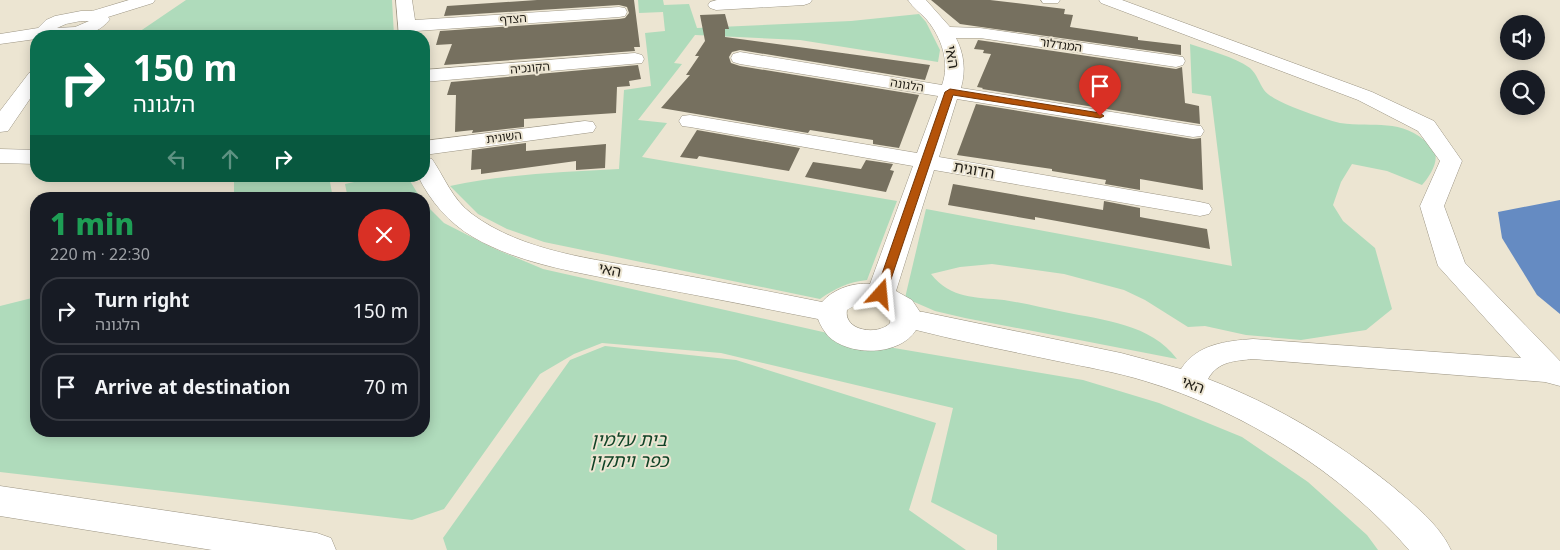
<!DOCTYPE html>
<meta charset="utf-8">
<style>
body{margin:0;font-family:Georgia,"Noto Sans Hebrew",serif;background:#20242c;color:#f1f3f6;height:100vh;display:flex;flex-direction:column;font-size:19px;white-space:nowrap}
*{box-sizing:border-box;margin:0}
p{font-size:16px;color:#9ea1a6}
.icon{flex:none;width:28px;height:28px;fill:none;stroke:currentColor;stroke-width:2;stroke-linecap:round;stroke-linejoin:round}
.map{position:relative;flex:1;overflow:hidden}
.details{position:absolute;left:30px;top:192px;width:400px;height:245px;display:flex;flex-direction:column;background:#171b24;border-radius:20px;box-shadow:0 2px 12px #0003}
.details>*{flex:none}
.hud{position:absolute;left:30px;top:30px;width:400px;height:152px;border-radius:20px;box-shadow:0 2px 12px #0003;background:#0b6e4f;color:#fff;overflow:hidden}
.buttons{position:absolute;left:1500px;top:15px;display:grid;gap:10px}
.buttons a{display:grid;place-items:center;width:45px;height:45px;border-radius:50%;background:#171b24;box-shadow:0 2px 12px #0003;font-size:25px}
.pin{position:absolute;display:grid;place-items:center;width:42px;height:42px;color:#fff;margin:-51px -21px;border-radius:50% 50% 50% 0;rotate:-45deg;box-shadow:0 0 5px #0007}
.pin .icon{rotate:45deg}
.me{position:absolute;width:55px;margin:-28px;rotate:18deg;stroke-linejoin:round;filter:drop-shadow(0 0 4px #0008)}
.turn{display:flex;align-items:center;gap:18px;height:105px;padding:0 20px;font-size:22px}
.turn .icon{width:65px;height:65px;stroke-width:2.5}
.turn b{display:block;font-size:35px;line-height:42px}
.lanes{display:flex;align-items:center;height:48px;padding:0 20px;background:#0003;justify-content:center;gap:25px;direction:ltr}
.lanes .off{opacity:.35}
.round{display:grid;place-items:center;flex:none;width:52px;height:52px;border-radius:26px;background:#20242c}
.summary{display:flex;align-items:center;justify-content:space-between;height:85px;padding:0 20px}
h1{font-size:30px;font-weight:800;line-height:38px;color:#1e9e55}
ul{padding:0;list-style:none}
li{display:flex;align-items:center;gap:15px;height:68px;margin:0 10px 8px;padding:0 10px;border:2px solid #363941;border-radius:20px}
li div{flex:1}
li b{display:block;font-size:19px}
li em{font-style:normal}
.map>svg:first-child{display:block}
.green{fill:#afdbbb}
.water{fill:#658bc2}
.building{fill:#76705f}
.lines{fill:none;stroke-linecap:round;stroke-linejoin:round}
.minor-casing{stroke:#9c9584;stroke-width:1}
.minor{fill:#fff;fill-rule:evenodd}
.route{fill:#b45309;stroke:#753606}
.labels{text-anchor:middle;stroke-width:4;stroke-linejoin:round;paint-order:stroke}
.far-street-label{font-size:12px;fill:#201d16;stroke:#ece5d2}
.street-label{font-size:15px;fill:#201d16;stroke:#ece5d2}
.near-park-label{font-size:18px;font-style:italic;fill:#0f4225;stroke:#ece5d2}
</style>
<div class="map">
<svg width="1560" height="550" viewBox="0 0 1560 550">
<rect width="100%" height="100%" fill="#ece5d2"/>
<path class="green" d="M186,0H392L394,36H133Z
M638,0H663L664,5L689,4L697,28L851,21L919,14L926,22L940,50L938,62L800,40L695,35L674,63L682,64L638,120L667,123L642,157L897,201L867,280C848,282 836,288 820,299L544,242L507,229L478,214L450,186C505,174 562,172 619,169L624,90L651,86L645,33L665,31L663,12L639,13Z
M1190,44C1210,51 1233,56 1250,68C1257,74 1259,83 1264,90C1271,100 1300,110 1311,114C1321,117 1331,121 1340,123C1374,128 1401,117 1430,145C1443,156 1431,175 1422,185L1387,171L1352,164L1341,182L1333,205L1343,221L1375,248L1392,309L1366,330L1301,340L1246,335L1205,326L1188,327L1145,300L1124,290L1064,274L992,264L960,267L931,274C951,299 975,297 1004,300C1024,303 1044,308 1064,312C1103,320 1151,324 1177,359L965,318L935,311L905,298L926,209L1232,266L1211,96L1192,93Z
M234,176H329L333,199H234Z
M382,176H407L421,199H348L345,184Z
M424,203L444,223L493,248L543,269L894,348L1083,380L1159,403L1242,437L1308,482L1367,535L1378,550H997V535L931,502L953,408L721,353L602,343L574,354L540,374L444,509L412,520L0,472V306L36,297V431H424Z
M605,346L736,360L936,423L909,510L966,550H447L443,538L570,360Z"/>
<path class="water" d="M1560,200V314L1537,295L1502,238L1498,212Z"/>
<path class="building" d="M537,0H634L640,47H634L635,51L444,65L452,44L436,45L440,31L619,19L625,18L629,13L627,7L619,5L444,16L447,6Z
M931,0H990L1065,9L1064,14L1073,15L1070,27L1138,37V40L1181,45V55L960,24Z
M725,14L729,29H725V37L930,65L925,80L740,50L732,52L729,57L731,63L740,66L919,95L899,148L873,144V140L810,130L808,133L661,108L690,75H686L699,56H695L705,41L700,15Z
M978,40L1176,69L1182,67L1185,103L1199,106L1200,124L982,89L983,88L977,87L991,54L983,53L984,50L974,49Z
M638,65L641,79L629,81L630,86L617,87L616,113L524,119V127L472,133L473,130L455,132L456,95H447L451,82Z
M976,104L1193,139L1201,138L1203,190L1140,179V190L1105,184L1106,180L1052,171V169L957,155Z
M697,130L800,148L789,171L699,156L697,159L680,157Z
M526,143V151L606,144L605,168L576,170V161L481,174V169L471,170L472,150Z
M866,160L893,164L890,170L894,171L886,192L805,177L813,162L861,169Z
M953,184L1103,210L1104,201L1140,208V217L1145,218L1207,229L1210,249L1035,217V220L948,205Z"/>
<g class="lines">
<defs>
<path id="minor" d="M129,0H155L153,3L108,17L110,19C93,42 61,36 36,36V39L0,44V34L38,28L46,20L55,16L81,11H92ZM81,21H89L75,27L57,28L66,24Z
M396,0H412L415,20L619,7L625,8L627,12L625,16L619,17L416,31L417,36H399Z
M717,0H812L810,3L804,5L716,10L710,8L708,5L710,2Z
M908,0H926L950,27L980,28L1183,57L1185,61L1183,65L1176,67L980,38H956C964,54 966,70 961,88L1193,125L1201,126L1204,131L1201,136L1193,137L957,99L939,157L1200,202L1209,204L1212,209L1209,214L1200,216L934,170L896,291L912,300L920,312H923L1121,353L1181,369C1197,344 1226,341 1253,339L1521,358L1438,266L1420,206L1440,161L1418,131L1358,100L1101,3L1099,0H1122L1372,92L1434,121L1462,161L1444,206L1465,263L1560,361V386L1545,382L1253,359C1235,361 1218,361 1208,379C1276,405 1336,441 1392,486C1414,505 1439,524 1451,550H1409C1343,473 1242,410 1145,381C1116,372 1086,367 1057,361C1010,351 963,342 916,330C900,356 850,357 828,336C824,331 820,325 818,319C757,307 697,295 636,284C582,273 521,265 473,237C449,223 430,201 418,176H424V157L432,159C445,178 452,199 472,214C523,252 594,259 655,270C711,280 767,291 822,302C833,289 854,282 870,284L913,166L690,127L682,126L679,121L682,116L690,115L917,153L938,96L740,64L733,62L731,58L733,54L740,52L942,85C950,63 942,38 927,20C921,13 913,8 908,0ZM863,301L877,304L891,313L890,323C878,336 843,331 847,310Z
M1041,0H1060L1058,3H1043Z
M635,53L642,55L644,59L642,63L424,82V70Z
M36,71V90L8,131L0,132V111L29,73Z
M585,121L593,122L596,127L593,132L424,155V141Z
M0,149L36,150V164L0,163Z
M0,486L317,533L331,538L336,550H212L0,516Z"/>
</defs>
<use href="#minor" class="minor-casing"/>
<use href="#minor" class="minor"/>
</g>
<path class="route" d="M950,89L1100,113L1104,116L1100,118L953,95L886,294L885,297H876L875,294L945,92Z"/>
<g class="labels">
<g class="far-street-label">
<text transform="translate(513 19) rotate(-4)" y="4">הצדף</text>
<text transform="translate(1061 45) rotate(8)" y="4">המגדלור</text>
<text transform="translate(530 68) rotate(-5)" y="4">הקונכיה</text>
<text transform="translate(907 85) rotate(9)" y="4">הלגונה</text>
<text transform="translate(504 137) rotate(-7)" y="4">השונית</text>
</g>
<g class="street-label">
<text transform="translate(952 57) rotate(80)" y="5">האי</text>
<text transform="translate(974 170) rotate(10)" y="5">הדוגית</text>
<text transform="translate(610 270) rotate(11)" y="5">האי</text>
<text transform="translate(1193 385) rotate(20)" y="5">האי</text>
</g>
<g class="near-park-label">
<text x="629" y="446">בית עלמין<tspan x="629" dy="21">כפר ויתקין</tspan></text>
</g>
</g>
</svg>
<div class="buttons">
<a><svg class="icon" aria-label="sound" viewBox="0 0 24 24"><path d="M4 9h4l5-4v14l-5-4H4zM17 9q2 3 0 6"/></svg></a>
<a><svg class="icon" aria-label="search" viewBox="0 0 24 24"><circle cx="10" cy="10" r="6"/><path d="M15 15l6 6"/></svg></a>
</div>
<div class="pin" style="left:1100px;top:116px;background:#d93025"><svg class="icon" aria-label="arrive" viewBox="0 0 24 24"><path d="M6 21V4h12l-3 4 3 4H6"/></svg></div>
<svg class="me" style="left:881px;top:294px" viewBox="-20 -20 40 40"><path d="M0-17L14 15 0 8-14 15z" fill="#b45309" stroke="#fff" stroke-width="4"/></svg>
<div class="hud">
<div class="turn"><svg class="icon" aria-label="right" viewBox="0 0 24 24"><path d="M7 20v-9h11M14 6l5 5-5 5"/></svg><div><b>150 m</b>הלגונה</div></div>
<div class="lanes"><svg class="icon off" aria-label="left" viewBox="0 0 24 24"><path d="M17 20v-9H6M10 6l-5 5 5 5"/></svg><svg class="icon off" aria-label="ahead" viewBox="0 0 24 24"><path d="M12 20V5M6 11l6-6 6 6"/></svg><svg class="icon" aria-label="right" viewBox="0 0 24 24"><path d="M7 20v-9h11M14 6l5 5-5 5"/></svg></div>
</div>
<section class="details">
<div class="summary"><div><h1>1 min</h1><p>220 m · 22:30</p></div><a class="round" style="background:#d93025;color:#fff"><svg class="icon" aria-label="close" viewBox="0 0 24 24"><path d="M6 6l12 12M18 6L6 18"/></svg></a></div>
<ul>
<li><svg class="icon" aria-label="right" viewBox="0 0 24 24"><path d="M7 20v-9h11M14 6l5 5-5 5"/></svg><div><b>Turn right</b><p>הלגונה</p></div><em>150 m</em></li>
<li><svg class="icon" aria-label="arrive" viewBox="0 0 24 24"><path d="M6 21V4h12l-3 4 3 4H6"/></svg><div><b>Arrive at destination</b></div><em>70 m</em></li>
</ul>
</section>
</div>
